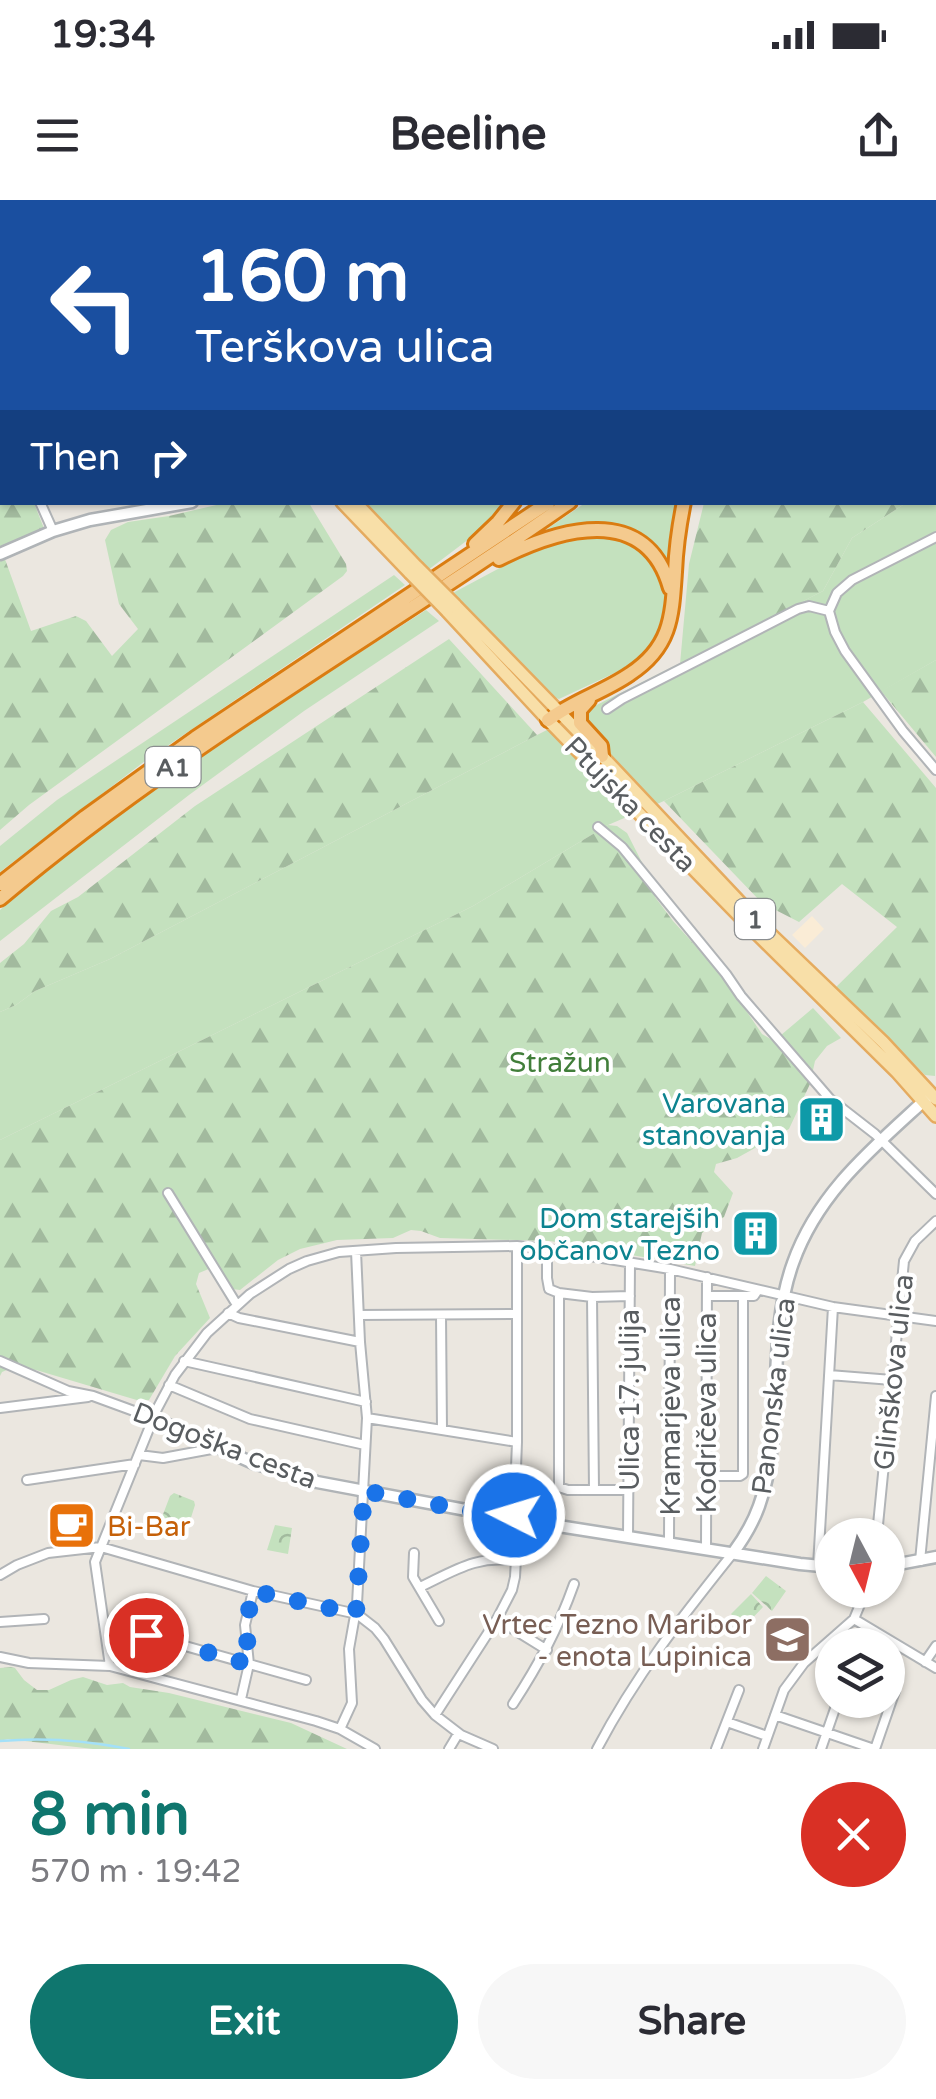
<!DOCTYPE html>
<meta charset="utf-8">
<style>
body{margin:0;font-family:"Varela Round",sans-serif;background:#f7f7f7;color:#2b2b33;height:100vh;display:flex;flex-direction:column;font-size:38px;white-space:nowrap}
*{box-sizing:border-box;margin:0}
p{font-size:32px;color:#7c7c81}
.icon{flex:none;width:55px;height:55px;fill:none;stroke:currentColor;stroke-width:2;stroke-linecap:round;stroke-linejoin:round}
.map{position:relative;height:1549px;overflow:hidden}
.side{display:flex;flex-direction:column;background:#fff;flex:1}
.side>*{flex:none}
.top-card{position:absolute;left:0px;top:0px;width:938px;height:305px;box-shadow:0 2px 8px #0004;background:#1a4fa0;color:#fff;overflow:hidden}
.needle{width:65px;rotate:173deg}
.controls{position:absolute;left:815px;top:1318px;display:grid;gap:20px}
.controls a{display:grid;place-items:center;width:90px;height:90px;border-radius:50%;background:#fff;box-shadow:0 2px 8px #0004;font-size:50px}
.pin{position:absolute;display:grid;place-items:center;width:85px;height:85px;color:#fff;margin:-42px;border:5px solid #fff;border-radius:50%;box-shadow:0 2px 10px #0007}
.me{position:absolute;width:110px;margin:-55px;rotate:275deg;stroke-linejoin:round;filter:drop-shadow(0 0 8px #0008)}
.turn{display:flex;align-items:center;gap:35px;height:210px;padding:0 30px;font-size:45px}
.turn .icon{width:130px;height:130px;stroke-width:2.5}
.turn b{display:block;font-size:70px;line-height:85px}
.then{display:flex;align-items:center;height:95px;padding:0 30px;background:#0003;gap:20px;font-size:38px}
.round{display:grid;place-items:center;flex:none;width:105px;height:105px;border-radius:52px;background:#f7f7f7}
.overview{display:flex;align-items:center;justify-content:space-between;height:170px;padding:0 30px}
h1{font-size:60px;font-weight:800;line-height:75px;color:#0f766e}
.action{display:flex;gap:20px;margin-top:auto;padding:20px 30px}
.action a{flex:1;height:115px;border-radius:60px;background:#0f766e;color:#fff;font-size:40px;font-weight:800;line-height:115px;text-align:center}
.action a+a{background:#f7f7f7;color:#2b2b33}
.status{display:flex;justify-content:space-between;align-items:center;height:70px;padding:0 50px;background:#fff;direction:ltr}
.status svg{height:28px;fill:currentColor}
header{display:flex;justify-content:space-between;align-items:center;height:130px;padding:0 30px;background:#fff;font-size:45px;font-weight:800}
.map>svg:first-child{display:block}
.commercial{fill:#faecd6}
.grass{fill:#c4e1be}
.forest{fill:url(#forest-firs)}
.park{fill:url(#park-crowns)}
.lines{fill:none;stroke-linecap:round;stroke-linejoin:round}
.stream{stroke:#a3e0f8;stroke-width:2.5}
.street-casing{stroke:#b1b4b7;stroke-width:12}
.secondary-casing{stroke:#b0b4b7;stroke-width:15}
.primary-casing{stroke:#e5ab5f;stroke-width:16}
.highway-casing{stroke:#da7c11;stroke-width:18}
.street{stroke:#fff;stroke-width:8}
.secondary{stroke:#fff;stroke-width:10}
.primary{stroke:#f8dfa8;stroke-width:11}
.highway{stroke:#f4ca8e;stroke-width:12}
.primary-bridge-casing{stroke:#e5ab5f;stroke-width:16;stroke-linecap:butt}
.primary-bridge{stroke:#f8dfa8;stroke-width:11}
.route{stroke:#1a73e8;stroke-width:18;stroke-dasharray:0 32.4}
.labels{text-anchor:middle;stroke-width:8;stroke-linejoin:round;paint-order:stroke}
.shield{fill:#fff;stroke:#8b8e90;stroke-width:2.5}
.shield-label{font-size:25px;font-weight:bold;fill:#595d60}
.street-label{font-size:28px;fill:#595d60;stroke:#fff}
.park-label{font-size:28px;fill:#417e3a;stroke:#fff}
.culture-label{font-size:28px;fill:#0d838f;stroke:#fff;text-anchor:end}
.food-label{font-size:28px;fill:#c56008;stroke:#fff;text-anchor:start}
.education-label{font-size:28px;fill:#785e54;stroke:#fff;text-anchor:end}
</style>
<div class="status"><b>19:34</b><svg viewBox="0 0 49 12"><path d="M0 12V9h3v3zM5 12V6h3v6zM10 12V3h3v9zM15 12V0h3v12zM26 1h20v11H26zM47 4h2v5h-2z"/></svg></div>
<header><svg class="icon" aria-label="menu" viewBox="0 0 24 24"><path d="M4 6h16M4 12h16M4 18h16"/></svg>Beeline<svg class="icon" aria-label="share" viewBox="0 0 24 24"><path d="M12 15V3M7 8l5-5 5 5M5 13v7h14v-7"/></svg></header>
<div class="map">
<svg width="936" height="1549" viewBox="0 0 936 1549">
<defs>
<pattern id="forest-firs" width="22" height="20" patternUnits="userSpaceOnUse" patternTransform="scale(2.5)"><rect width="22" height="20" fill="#c4e1be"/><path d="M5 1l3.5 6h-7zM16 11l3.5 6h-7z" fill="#a2ba9e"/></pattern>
<pattern id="park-crowns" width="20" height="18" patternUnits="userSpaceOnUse" patternTransform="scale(2.5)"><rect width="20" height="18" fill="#c4e1be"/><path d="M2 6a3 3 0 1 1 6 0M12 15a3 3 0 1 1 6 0" fill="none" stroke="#a2ba9e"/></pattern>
</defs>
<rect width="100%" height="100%" fill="#ebe7e0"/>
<path class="commercial" d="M812,716L824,729L805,748L792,735Z"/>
<path class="grass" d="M936,282V460L863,502L664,601L608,625L473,706L0,940V812L16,805L35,791L110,759L537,535L823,391L852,338L906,303L935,302Z
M363,303H509L490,323L428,370Z
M585,303H681L671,380L626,330L531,340Z
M585,333L628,337L657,362L669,400L659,439L636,463L559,499L548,495L451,394L526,354L527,351Z
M394,375L405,385L145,561L0,672V646L57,600Z
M426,410L439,421L304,511L189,595L0,741V710C132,597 280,504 426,410Z"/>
<path class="forest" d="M59,0H891L892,2H61Z
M0,213L2,220V302L34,303L45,331L2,351L31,431L76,416L86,421L112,456L138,429L119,404L105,340L111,330L128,322L169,316L225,303H309L346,364L347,371L343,376L29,605L0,630Z
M704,303V302L906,303L852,338L823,391L680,464L689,364Z
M449,439L537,535L110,759L35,791L16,805L0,812V763L24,744L51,711L78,697L195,606Z
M936,460V557L881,491Z
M863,502L936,588L935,876L925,875L835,788L897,727L842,684L799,722L762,703L664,601Z
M608,625L617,626L627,633L653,684L655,697L673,721L722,775L762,834L774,841L813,808L841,838L827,846L815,861L810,884L789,929L737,958L716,964L714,972L733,993L724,1017L702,1033L695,1066L550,1041L440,1038L421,1031L411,1030L393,1038L337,1040L300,1049L278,1060L240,1090L232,1089L211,1068L199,1073L196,1084L210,1118L175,1156L149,1200L140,1201L36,1170L9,1169L2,1172L0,1176V940L473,706Z
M11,1467L15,1468L24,1480L37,1490H49L71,1480L83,1477L107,1485L123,1483L130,1487L169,1493L291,1523L347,1549H93L8,1539L0,1541V1468Z"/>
<path class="park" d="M174,1293L194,1301L195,1305L188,1327L162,1317L170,1296Z
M275,1325L292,1328L288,1354L267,1350Z
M766,1376L786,1391L772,1411L752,1393Z
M751,1394L763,1407L744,1427L731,1414Z"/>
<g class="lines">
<path class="stream" d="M0,1541C45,1537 85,1540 129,1549"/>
<defs>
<path id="street" d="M0,62L2,65
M0,201L2,207
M40,302L53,331
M936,337L852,380L837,393L829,411L835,432L845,451L903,531L936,570
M607,509L622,499L798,409L809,406L829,411
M598,627L622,647L726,774L741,796L830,899L875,934L936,994
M168,993L237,1105
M547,1049V1078L549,1089L559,1093L592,1097L594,1290
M559,1093V1287L568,1290H629
M707,1096H754L758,1090
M592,1097L630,1096
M228,1113L239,1118L360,1142
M359,1115L516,1114
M441,1115L442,1230
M0,1161L68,1191L93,1196L153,1218
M184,1161L366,1202
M829,1175L892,1180
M169,1185L250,1219L365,1245
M0,1208L88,1197
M367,1218L517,1242
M139,1255L163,1258L217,1248
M706,1276H740L743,1274V1097
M27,1280L135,1264
M514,1319L517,1242V1046
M877,1335L904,1061L915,1041L936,1021
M628,1337L630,1063
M669,1343L670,1069
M706,1349L707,1077
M414,1353L413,1377L439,1421
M920,1361L936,1196
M818,1366L833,1107
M0,1375L17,1365L48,1353L101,1347L253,1391L357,1414L375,1428L384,1439L422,1500L435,1515L461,1535L493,1549
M420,1387C454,1371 478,1354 517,1361
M497,1419L547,1450
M854,1419L936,1468
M0,1422L44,1419
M146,1435L306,1480
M0,1457L29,1463L110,1466L316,1521L340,1529L375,1549
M925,1462L936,1446
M110,1466L95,1362L157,1209L175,1175L207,1133L250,1094L289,1069L307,1061L339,1052L396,1048L517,1046L547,1049L670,1069L833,1107L936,1121
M241,1499L249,1464L245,1425L253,1391
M513,1504C539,1464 558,1429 574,1384
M435,1515L497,1419L512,1390L515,1377L518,1320
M775,1515L874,1549
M727,1522L767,1536
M340,1529L352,1503L349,1449L357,1404L367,1218L360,1142L356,1051
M449,1549L458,1534
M597,1549C636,1475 681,1418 733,1353
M716,1549L739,1490
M763,1549L784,1490L804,1463L854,1419L866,1390
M821,1549L838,1500
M875,1549L895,1491"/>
<path id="secondary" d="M51,0L53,2
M0,354L53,331L90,320L192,302
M153,1218L253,1263L317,1282L514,1319L800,1364L832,1367
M733,1353C744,1338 753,1323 759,1306C786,1231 765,1140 793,1063C818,992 874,947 927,898
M888,1366L936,1357"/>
<path id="primary" d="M342,302L410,373
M355,302L417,367
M455,405L602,556L764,728L883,842L936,899
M447,411L548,520L751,728L897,872L936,916"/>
<path id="highway" d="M917,2L919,0
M932,2L934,0
M475,344L498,322L514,302
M499,359C558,329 646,302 670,388
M589,500L580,510V523L601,546L602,556
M548,520C573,501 604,492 630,474C671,447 672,417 675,372C676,349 679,326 684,302
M0,684L85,617L195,538L549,302
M0,699C177,549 380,435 570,302"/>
</defs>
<use href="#street" class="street-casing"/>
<use href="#secondary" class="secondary-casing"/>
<use href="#primary" class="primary-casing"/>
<use href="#highway" class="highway-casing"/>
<use href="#street" class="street"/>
<use href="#secondary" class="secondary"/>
<use href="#primary" class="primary"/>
<use href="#highway" class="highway"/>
<defs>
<path id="primary-bridge" d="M417,367L455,405
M410,373L447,411"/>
</defs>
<use href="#primary-bridge" class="primary-bridge-casing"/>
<use href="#primary-bridge" class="primary-bridge"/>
</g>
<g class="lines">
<path class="route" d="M146,1435L249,1464L246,1425L253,1391L356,1414L364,1291L514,1319V1315"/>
</g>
<defs>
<symbol id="building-square" viewBox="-11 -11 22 22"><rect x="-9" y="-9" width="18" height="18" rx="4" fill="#0f9aa8" stroke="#fff"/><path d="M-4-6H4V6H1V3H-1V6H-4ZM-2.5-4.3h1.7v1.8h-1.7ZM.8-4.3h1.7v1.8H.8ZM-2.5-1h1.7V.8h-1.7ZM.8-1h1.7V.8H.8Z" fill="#fff"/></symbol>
<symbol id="cafe-square" viewBox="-11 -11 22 22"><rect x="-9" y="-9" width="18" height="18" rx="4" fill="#e8710a" stroke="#fff"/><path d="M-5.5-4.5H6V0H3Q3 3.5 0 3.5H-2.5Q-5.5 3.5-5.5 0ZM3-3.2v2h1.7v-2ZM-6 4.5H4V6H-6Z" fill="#fff"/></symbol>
<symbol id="school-square" viewBox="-11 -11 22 22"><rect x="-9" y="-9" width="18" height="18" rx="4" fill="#8d6e63" stroke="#fff"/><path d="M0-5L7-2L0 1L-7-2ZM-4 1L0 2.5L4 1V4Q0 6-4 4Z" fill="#fff"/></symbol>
</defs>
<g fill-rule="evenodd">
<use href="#building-square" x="794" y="892" width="55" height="55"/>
<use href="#building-square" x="728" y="1006" width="55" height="55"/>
<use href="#cafe-square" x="44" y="1298" width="55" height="55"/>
<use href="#school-square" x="760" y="1412" width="55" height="55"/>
</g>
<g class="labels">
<g class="shield">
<rect x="145.5" y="547" width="55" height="40" rx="8"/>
<rect x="735" y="699" width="40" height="40" rx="8"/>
</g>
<g class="shield-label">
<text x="173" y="576">A1</text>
<text x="755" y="728">1</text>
</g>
<g class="street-label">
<text transform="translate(631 604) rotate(46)" y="10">Ptujska cesta</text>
<text transform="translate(893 1172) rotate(-84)" y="10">Glinškova ulica</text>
<text transform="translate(773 1196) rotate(-83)" y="10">Panonska ulica</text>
<text transform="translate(629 1200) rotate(-90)" y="10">Ulica 17. julija</text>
<text transform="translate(670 1206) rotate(-90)" y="10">Kramarjeva ulica</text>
<text transform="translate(706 1213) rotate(-90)" y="10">Kodričeva ulica</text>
<text transform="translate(225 1245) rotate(21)" y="10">Dogoška cesta</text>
</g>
<g class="park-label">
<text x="560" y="872">Stražun</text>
</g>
<g class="culture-label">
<text x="786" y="913">Varovana<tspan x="786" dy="32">stanovanja</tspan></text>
<text x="720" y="1028">Dom starejših<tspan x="720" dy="32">občanov Tezno</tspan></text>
</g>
<g class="food-label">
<text x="107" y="1336">Bi-Bar</text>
</g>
<g class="education-label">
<text x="752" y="1434">Vrtec Tezno Maribor<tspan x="752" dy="32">- enota Lupinica</tspan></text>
</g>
</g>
</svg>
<div class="controls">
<a><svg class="needle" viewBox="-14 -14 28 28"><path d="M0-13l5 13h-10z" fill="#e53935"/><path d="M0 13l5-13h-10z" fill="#7c7c81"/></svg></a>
<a><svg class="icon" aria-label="layers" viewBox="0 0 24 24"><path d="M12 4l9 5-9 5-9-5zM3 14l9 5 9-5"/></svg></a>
</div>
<div class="pin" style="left:146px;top:1435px;background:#d93025"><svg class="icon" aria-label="arrive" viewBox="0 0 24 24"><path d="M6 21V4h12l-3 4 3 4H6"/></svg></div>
<svg class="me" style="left:514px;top:1315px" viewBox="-20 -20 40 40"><circle r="17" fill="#1a73e8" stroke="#fff" stroke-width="3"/><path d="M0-11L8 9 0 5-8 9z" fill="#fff"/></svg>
<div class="top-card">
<div class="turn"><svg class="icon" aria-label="left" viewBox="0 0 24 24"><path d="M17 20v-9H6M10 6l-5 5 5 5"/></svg><div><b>160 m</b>Terškova ulica</div></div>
<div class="then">Then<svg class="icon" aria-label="right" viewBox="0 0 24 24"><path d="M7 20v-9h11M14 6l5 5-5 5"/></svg></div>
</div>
</div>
<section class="side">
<div class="overview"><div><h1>8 min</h1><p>570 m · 19:42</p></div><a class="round" style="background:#d93025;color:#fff"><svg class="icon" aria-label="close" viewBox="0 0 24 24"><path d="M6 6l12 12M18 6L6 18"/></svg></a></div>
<div class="action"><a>Exit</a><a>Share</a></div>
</section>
